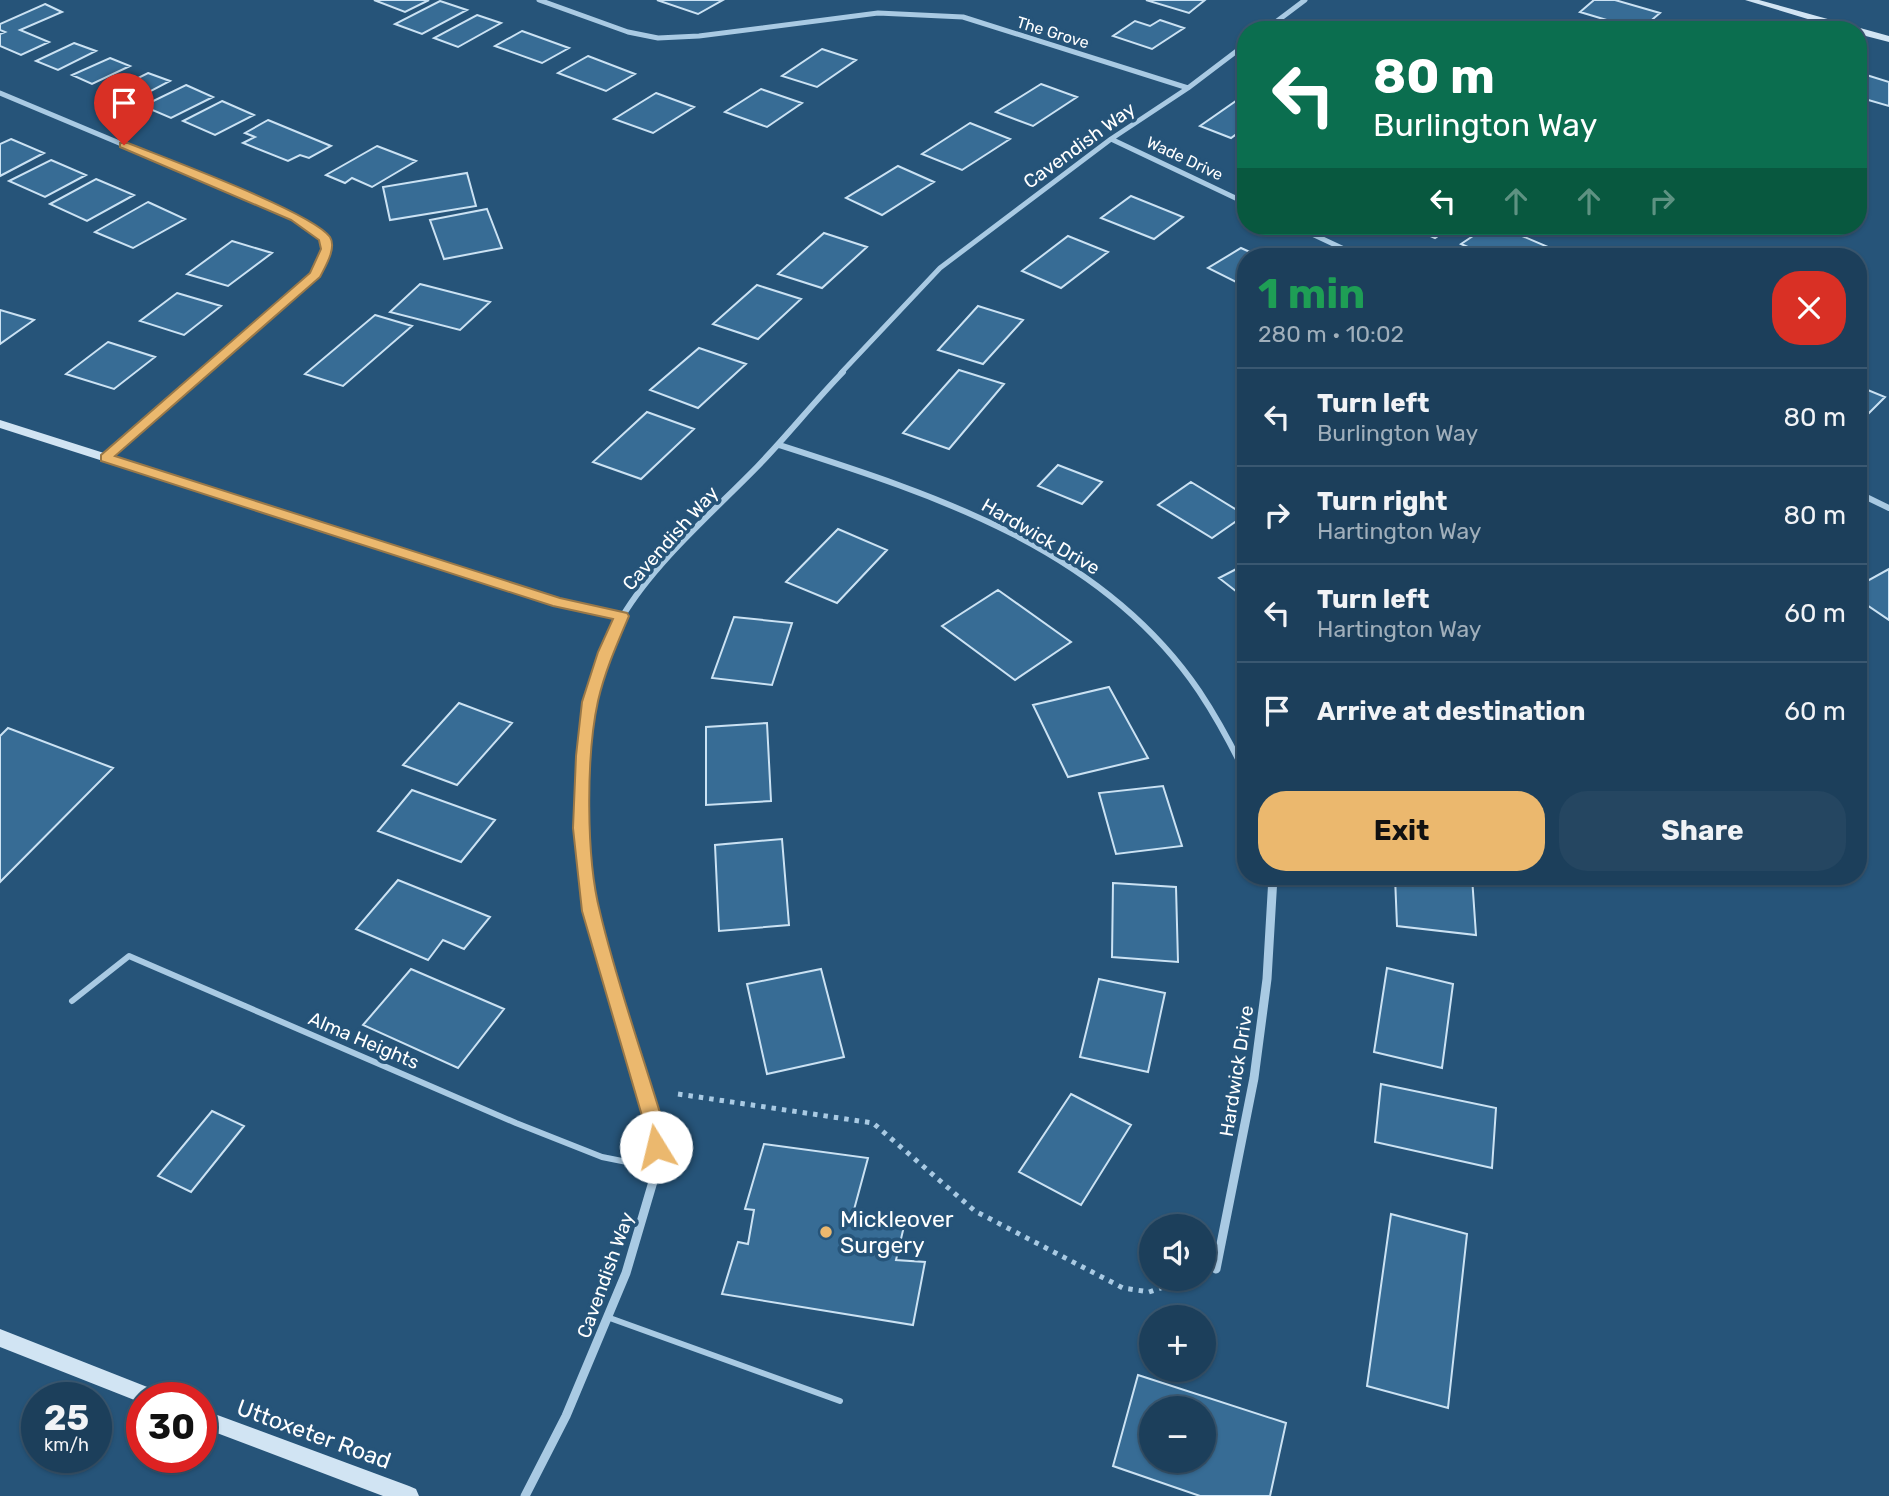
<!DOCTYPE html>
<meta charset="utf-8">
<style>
body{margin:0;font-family:Rubik,sans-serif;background:#254661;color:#f1f3f6;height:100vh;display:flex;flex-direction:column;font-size:26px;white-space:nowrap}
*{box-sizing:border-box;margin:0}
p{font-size:23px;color:#a0afbb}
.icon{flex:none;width:38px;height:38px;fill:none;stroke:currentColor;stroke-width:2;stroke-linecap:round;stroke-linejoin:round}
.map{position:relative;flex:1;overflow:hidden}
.drawer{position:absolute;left:1237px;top:248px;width:630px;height:637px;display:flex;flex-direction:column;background:#1c3f5b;border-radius:28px;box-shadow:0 2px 5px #0004,0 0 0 2px #3a5871}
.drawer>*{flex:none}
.guide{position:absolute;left:1237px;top:21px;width:630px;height:214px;border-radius:28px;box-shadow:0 2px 5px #0004,0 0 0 2px #3a5871;background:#0b6e4f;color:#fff;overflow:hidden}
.fabs{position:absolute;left:1139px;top:1214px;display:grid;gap:14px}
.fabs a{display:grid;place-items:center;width:77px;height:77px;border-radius:50%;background:#1c3f5b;box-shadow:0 2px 5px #0004,0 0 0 2px #3a5871;font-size:35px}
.speed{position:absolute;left:21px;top:1382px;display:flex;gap:14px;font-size:35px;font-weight:700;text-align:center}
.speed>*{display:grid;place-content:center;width:91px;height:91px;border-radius:50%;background:#1c3f5b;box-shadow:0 2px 5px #0004,0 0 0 2px #3a5871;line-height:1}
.speed small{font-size:18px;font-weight:400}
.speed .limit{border:10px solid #d22;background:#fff;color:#111}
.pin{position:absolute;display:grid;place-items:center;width:60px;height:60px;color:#fff;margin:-72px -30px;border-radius:50% 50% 50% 0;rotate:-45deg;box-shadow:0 0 7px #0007}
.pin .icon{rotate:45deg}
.me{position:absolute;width:77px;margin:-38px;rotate:351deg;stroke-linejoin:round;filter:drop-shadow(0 0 5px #0008)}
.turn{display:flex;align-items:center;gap:24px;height:147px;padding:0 21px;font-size:32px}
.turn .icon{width:91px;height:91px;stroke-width:2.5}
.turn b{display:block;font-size:49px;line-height:60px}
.lanes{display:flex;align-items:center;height:66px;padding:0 21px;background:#0003;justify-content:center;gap:35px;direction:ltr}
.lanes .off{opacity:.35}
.round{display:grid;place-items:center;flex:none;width:74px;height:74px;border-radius:28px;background:#254661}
.head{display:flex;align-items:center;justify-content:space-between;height:119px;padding:0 21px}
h1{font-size:42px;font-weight:700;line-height:52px;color:#1e9e55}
.button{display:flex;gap:14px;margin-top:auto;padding:14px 21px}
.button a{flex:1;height:80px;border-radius:28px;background:#ebb86e;color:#111;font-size:28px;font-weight:700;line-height:80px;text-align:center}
.button a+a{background:#254661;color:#f1f3f6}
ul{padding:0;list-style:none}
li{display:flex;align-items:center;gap:21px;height:98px;padding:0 21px;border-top:2px solid #3a5871}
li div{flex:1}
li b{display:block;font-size:26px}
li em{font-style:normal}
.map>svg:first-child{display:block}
.building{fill:#376c95;stroke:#cbe2f3;stroke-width:2;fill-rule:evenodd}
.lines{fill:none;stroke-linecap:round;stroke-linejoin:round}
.path{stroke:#a9cae3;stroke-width:5;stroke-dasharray:4.5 6;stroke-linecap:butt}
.lane{stroke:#a9cae3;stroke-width:6}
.street-far2{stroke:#a9cae3;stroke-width:5}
.street-far1{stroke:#a9cae3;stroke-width:6}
.street{stroke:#a9cae3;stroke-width:9}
.secondary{fill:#d1e4f3;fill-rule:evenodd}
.route{fill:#ebb86e;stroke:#997848;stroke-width:2}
.poi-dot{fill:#ebb86e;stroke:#265479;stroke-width:2.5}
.labels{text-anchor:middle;stroke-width:7;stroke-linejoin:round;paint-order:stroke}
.far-street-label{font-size:16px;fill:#fff;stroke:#265479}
.street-label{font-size:19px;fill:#fff;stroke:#265479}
.near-poi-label{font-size:23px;fill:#fff;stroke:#265479;text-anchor:start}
.near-street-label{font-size:23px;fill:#fff;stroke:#265479}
</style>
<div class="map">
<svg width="1889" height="1496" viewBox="0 0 1889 1496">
<rect width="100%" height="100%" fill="#265479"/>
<path class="building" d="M374,0H429L405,12Z
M657,0H723L698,14Z
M1146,0H1205L1189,13Z
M1594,0H1615L1660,13L1640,30L1580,12Z
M440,1L467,10L422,34L395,24Z
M45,4L62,12L20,30L49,42L21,55L0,46V34L5,32L0,30V24Z
M477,15L501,23L458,47L434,38Z
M1160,20L1184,28L1152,49L1113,36L1135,21L1150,26Z
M1684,21L1714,30H1674Z
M522,31L569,48L542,63L495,46Z
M74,43L96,51L58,70L36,61Z
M822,49L856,60L817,87L782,76Z
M588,56L635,74L606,91L558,73Z
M110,58L130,66L92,84L72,75Z
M148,73L170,81L130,102L108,93Z
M1860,73L1889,82V106L1858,97Z
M1041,84L1077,97L1033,126L996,112Z
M186,85L213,97L171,118L143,106Z
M761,89L802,103L767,127L725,112Z
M656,93L694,107L653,133L614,119Z
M1246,94V127L1231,138L1200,126Z
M222,101L254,115L215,135L183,121Z
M268,120L331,146L309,158L300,155L288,161L243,143L255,137L245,133Z
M970,123L1010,139L962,170L922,154Z
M11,139L44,153L0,176V144Z
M377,146L416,161L372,187L352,178L345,183L326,175Z
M51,160L86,175L45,197L9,181Z
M898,166L934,182L882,215L846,198Z
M467,173L476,206L390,220L383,187Z
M96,179L134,195L87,221L50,204Z
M1131,196L1183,217L1154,239L1101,218Z
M148,202L185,219L133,248L95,232Z
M487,209L502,248L444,259L430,220Z
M1408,226H1452L1435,238Z
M1488,226H1499L1555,250L1545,257H1491L1461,244Z
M824,233L867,247L822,288L778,274Z
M1068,236L1108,252L1061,288L1022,271Z
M232,241L272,253L228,286L187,274Z
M1241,248L1261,257H1246V287L1208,268Z
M420,284L490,302L460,330L390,312Z
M757,285L801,299L758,339L713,324Z
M177,293L221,306L184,335L140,321Z
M978,306L1023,320L983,364L938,350Z
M0,310L34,320L0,344Z
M375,315L412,326L343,386L305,374Z
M108,342L155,357L114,389L66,374Z
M699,348L746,364L698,408L650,390Z
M959,370L1004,384L949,449L903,433Z
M1858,386L1885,397L1859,423H1858Z
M647,412L694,429L641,479L593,462Z
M1058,465L1102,482L1082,504L1038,486Z
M1191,482L1245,515L1212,538L1158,505Z
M838,529L887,550L837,603L786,582Z
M1246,564V599L1219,578Z
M1889,569V620L1858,599V586Z
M998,590L1071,642L1015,680L942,626Z
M734,617L792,623L772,685L712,678Z
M1109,687L1148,758L1068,777L1033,705Z
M459,703L512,723L457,785L403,765Z
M767,723L771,801L706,805V727Z
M8,728L113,768L0,882V736Z
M1163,786L1182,846L1116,854L1099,793Z
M412,790L495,820L461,862L378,831Z
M782,839L789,925L719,931L715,845Z
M1395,877H1472L1476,935L1397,926Z
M398,880L490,917L464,949L443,940L428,960L356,929Z
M1113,883L1176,887L1178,962L1112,957Z
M1387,968L1453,984L1442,1068L1374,1052Z
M411,969L504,1009L458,1068L363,1025Z
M821,969L844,1057L767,1074L747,984Z
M1099,979L1165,993L1148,1072L1080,1057Z
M1381,1084L1496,1108L1492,1168L1375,1142Z
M1071,1094L1131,1125L1081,1205L1019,1172Z
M212,1111L244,1126L191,1192L158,1176Z
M764,1144L868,1158L852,1217L905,1222L896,1260L925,1262L913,1325L722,1294L738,1242L748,1244L754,1210L745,1209Z
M1391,1214L1467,1234L1448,1408L1367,1386Z
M1138,1375L1286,1423L1270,1496H1200L1113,1466ZM1152,1409H1204V1461H1152Z"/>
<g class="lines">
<path class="path" d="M678,1094L873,1123L975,1211L1123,1288L1149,1292L1187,1279"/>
<path class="lane" d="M72,1001L129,956L516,1123L602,1157L657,1168
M607,1317L840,1401"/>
<path class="street-far2" d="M539,0L628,32L658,38L699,36L878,13L963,17L1188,88
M1265,30L1305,0
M0,93L296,217L325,239L324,257L315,275L202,373
M1111,139L1246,203
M1295,226L1361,257
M841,373L940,268L1111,139L1188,88L1246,44"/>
<path class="street-far1" d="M779,445C935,495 1102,548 1199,691C1217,718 1232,746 1246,775
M105,458L204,372
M1858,493L1889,508
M585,860C576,785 582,683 622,617C654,563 713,512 757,467C787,436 813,403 843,372"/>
<path class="street" d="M1216,1269L1254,1078L1267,979L1273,877
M525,1496L566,1416L626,1273L657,1168L654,1126L591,911L585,859"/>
<path class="secondary" d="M1745,0H1759L1889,36V42L1858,34V30H1844Z
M0,420L560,598L622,612L629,616L622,620L553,605L0,428Z
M0,1329L160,1392L162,1398H142V1403L0,1347Z
M201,1409L409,1486L416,1489L419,1496H383L201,1427Z"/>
</g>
<path class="route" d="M120,143H128C165,158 312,212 330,237C337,248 325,267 320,277L115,456L560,598L627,613L629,616C617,644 605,671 598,701C586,756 586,858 600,912C617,984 643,1055 664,1126L665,1147L663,1153L656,1155L649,1153L645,1126L582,911L573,828L576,756L582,702L598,652L613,619L553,606L101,461V455L310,273L321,249L319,240L291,220L120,147Z"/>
<circle class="poi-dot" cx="826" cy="1232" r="7"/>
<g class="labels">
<g class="far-street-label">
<text transform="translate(1053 32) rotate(17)" y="6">The Grove</text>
<text transform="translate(1185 158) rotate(25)" y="6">Wade Drive</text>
</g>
<g class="street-label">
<text transform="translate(1079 145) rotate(-36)" y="7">Cavendish Way</text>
<text transform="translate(1041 536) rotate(30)" y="7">Hardwick Drive</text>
<text transform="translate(670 538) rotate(-48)" y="7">Cavendish Way</text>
<text transform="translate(364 1040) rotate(23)" y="7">Alma Heights</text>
<text transform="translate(1236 1071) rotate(-81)" y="7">Hardwick Drive</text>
<text transform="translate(605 1275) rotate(-70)" y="7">Cavendish Way</text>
</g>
<g class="near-poi-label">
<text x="840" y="1227">Mickleover<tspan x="840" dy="26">Surgery</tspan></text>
</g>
<g class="near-street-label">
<text transform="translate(314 1434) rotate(20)" y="8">Uttoxeter Road</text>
</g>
</g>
</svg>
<div class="fabs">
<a><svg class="icon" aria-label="sound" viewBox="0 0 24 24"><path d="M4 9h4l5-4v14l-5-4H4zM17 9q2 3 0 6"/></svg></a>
<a>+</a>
<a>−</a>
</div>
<div class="speed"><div>25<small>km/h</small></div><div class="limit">30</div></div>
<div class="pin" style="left:124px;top:145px;background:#d93025"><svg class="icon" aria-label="arrive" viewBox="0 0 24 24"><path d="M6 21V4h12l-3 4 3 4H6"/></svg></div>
<svg class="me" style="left:656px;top:1147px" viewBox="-20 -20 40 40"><circle r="19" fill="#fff"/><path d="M0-13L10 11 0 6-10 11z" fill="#ebb86e"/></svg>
<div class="guide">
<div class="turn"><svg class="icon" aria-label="left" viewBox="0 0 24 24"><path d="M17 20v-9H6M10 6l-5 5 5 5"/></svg><div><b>80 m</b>Burlington Way</div></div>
<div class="lanes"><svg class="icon" aria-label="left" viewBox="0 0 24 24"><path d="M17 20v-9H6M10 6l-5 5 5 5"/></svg><svg class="icon off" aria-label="ahead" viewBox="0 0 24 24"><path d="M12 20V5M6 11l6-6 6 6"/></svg><svg class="icon off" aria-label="ahead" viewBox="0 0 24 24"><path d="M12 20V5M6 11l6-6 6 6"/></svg><svg class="icon off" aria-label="right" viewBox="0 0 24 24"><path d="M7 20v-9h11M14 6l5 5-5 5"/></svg></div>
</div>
<section class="drawer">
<div class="head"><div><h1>1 min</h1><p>280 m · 10:02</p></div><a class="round" style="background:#d93025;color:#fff"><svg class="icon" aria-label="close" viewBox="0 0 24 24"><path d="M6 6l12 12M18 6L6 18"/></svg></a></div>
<ul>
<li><svg class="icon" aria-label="left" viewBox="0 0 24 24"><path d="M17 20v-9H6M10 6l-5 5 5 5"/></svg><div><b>Turn left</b><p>Burlington Way</p></div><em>80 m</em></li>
<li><svg class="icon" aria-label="right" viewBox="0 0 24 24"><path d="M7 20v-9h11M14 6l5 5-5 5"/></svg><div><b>Turn right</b><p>Hartington Way</p></div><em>80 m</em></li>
<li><svg class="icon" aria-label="left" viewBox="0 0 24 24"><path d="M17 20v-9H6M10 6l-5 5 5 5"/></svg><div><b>Turn left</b><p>Hartington Way</p></div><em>60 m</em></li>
<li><svg class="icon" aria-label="arrive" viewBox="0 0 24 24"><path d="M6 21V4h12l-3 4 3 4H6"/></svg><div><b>Arrive at destination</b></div><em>60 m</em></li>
</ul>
<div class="button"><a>Exit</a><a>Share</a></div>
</section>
</div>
